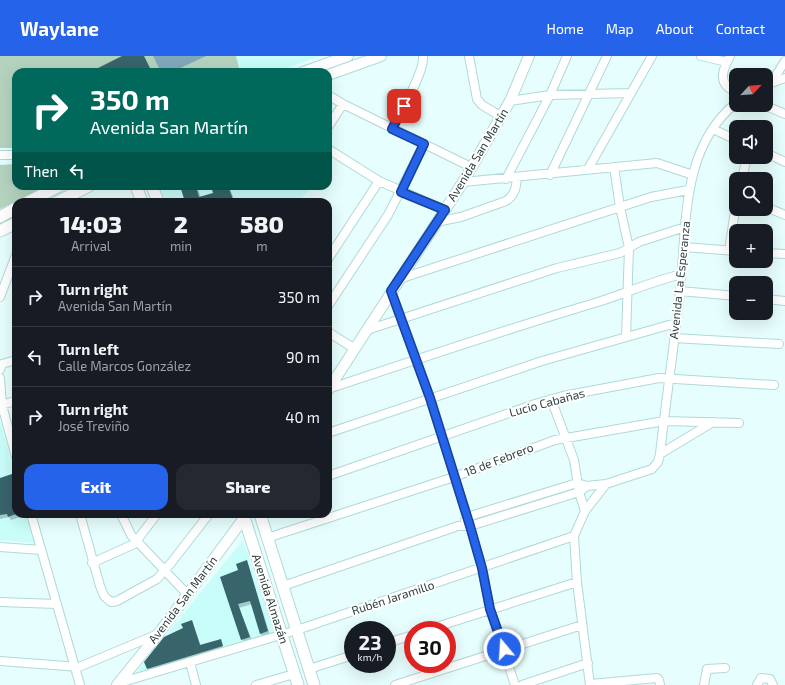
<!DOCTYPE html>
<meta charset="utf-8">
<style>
body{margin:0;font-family:"Exo 2",sans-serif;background:#242831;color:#f1f3f6;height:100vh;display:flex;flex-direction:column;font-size:15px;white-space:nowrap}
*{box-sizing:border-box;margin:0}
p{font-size:13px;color:#9ea1a6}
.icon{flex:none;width:22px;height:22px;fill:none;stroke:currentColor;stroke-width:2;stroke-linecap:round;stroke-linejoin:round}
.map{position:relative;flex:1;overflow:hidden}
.panel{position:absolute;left:12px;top:142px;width:320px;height:320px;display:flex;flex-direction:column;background:#171b24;border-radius:12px;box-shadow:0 4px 16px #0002}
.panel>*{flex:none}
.top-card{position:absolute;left:12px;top:12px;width:320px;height:122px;border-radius:12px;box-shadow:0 4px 16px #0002;background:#00695c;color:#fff;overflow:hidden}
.needle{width:26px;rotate:64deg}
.controls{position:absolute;left:729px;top:12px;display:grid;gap:8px}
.controls a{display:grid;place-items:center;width:44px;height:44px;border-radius:8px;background:#171b24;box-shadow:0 4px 16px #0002;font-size:20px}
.speed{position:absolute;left:344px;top:565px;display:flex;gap:8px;font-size:20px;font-weight:700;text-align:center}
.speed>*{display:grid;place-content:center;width:52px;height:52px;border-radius:50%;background:#171b24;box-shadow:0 4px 16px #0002;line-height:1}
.speed small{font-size:10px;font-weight:400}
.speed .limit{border:6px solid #d22;background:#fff;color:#111}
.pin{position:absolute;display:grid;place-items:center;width:34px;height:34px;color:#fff;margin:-17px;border-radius:8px;box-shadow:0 2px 6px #0006}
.me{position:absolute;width:44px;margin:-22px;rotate:342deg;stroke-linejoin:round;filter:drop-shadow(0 0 3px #0008)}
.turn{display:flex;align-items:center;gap:14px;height:84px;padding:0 12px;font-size:18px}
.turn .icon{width:52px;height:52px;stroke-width:2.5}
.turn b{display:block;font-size:28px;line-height:34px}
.then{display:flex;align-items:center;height:38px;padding:0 12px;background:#0003;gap:8px;font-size:15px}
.eta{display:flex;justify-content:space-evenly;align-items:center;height:68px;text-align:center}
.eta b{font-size:24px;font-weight:800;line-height:28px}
.cta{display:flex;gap:8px;margin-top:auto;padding:8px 12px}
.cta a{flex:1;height:46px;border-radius:12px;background:#2563eb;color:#fff;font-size:16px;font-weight:800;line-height:46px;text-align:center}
.cta a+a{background:#242831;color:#f1f3f6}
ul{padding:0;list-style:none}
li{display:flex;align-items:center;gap:12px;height:60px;padding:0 12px;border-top:1px solid #363941}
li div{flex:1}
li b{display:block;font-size:15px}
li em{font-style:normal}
header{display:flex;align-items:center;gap:24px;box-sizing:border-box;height:56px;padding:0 20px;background:#2563eb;color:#fff}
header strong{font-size:19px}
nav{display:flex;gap:22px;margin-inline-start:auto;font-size:14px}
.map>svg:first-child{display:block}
.built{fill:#c9fdfa}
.green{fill:#b4d3bf}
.water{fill:#81a8ba}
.shadow{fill:#0003}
.building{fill:#38646c}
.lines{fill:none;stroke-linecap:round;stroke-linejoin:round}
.minor-casing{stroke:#b0d9d7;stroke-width:10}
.tertiary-casing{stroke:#b0d9d7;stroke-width:12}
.secondary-casing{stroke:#b0d9d7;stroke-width:13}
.minor{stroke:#fff;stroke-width:8}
.tertiary{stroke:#fff;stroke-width:10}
.secondary{stroke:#fff;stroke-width:11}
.route-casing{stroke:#184099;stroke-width:10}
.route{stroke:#2563eb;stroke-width:7}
.labels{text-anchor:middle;stroke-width:4;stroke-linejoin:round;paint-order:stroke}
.street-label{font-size:12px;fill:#304140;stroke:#fff}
</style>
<header>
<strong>Waylane</strong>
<nav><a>Home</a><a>Map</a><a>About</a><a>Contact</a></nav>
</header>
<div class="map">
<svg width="785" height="629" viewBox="0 0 785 629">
<rect width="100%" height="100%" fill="#e6fefd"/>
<path class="built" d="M236,0H321L275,16H240Z
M160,130H313L298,146H165Z
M0,364L16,422V458H26L34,487L0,484Z
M243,484L274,576L131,623L162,584Z"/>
<path class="green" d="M0,0H236L240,16H16V92H0Z
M16,108V130H47L0,153V109Z"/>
<path class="water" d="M153,0H206L172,16H161Z"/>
<path class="shadow" d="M181,130H197L201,142L214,138L212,130H229L235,146H186Z
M0,423H13L16,433V458H23V460L11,464L9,461L0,463Z
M248,509L270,579L263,581L261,578L252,548L239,552L252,584L244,587L221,522L240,515Z
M192,565L201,590L220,584L224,594L150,616L148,613Z"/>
<path class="building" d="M122,0H144L152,16H90Z
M180,130H196L199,141L213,137L211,130H228L234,146H185Z
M12,418L16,434V458L8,461L7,458L0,459V422Z
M247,504L268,575L260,578L250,545L238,548L250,581L241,584L220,521L238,514L236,508Z
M192,564L200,589L221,583L223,590L147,613L144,606L164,581L183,572L181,568Z"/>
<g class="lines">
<defs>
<path id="minor" d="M469,0L477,43L482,49L502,61
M701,0L727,6
M730,0C722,15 717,28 736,36
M772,26L785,5
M766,29L785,22
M328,39L343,48L471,111
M510,45L550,39L629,37
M764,49L785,58
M328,71L343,48
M392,73C400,58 425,15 423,0
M713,73L736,84
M328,93L379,125L445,154
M766,97L785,106
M0,99H16
M614,111L620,151L629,192L626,281
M588,113L652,0
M550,119L607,0
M506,123L550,39L567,0
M742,123L747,101
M463,126L657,107L693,119
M766,151L785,159
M436,166L461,161L506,145C515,139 516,132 517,122
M684,191L736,195
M729,195L736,148
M766,197L785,198
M328,203L379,125
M399,223L651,141L688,134
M391,235L430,342L470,470L482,512L490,553L515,629
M680,235L736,240
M0,241L16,199
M766,243L785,245
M328,250L388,159L424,88
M367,274L557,212L620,197L639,186L685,171
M328,276L355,293
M674,282L779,288
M0,314L2,308L16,304
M0,322L2,349L16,401
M328,333C418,303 507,273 598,246C626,237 653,225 682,218
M551,343L574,404L579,436L585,455
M0,349L16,345
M328,377L542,305L676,267
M660,398L713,366
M328,420L535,348L563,340L659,322L774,329
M31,458L80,629
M80,458L100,530L104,540L111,546L117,545L157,523L171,507L209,458
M121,458L131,479L187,538
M465,464L467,461L577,427L587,430
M267,482L454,421L555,384L664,365L739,367
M0,491L41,494
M92,507L134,488L157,458
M283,530L458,470H470L579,436L587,430L606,428L652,413L658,406L660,398C666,344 674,290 680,236C687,171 680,92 736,47
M0,546L57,548
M427,574L577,526
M387,587L413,579
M0,605L79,611L158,578
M190,606L196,629
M309,613L353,599
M119,627L297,574L574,480
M590,628L657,622L659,624L660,629
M256,629L294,618
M395,629L582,569
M522,629L588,607
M590,629L577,526L574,480L585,455L606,428
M704,629L707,613L725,612
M757,629L761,622L770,623L773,629"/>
<path id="tertiary" d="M303,16L348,0
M328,19L381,0
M328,334L463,126L510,45L529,0
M117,629L159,577L247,458"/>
<path id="secondary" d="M136,130L142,146
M152,130L158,146
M28,146L59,130
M57,146L89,130
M0,161L16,152
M0,175L16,167
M243,458L298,629
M260,458L314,629"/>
</defs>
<use href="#minor" class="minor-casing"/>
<use href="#tertiary" class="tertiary-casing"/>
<use href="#secondary" class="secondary-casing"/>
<use href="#minor" class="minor"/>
<use href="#tertiary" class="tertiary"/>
<use href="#secondary" class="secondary"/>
</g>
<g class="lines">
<defs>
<path id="route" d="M404,50L392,73L424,88L401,136L445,154L391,235L430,342L470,470L482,512L490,553L504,593"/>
</defs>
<use href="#route" class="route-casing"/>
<use href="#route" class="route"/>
</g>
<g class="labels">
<g class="street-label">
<text transform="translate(478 99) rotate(-59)" y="4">Avenida San Martín</text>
<text transform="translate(680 224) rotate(-84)" y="4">Avenida La Esperanza</text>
<text transform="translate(547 347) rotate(-15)" y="4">Lucio Cabañas</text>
<text transform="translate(499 404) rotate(-21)" y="4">18 de Febrero</text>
<text transform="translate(393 542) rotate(-18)" y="4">Rubén Jaramillo</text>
<text transform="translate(270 543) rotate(72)" y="4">Avenida Almazán</text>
<text transform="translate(183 544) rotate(-53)" y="4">Avenida San Martín</text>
</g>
</g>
</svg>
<div class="controls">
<a><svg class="needle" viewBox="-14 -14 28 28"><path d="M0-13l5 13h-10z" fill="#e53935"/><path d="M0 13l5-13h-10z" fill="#9ea1a6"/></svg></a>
<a><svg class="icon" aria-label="sound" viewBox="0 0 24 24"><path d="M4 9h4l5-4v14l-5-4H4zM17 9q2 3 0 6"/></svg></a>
<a><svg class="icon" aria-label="search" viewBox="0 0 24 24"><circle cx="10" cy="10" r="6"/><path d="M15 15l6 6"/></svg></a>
<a>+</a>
<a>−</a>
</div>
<div class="speed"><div>23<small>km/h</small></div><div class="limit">30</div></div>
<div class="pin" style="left:404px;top:50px;background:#d93025"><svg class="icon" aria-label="arrive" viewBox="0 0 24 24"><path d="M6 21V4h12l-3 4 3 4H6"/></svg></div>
<svg class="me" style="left:504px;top:593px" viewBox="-20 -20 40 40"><circle r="17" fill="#2563eb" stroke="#fff" stroke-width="3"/><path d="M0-11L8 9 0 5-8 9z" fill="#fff"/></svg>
<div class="top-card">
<div class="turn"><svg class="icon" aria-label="right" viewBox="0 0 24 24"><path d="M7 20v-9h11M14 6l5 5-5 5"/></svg><div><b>350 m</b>Avenida San Martín</div></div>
<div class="then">Then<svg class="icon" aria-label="left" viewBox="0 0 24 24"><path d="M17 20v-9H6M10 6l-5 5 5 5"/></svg></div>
</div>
<section class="panel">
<div class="eta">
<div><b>14:03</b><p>Arrival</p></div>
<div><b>2</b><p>min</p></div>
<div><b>580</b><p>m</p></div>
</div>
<ul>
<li><svg class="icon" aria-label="right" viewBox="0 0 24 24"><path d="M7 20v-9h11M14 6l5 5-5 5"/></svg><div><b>Turn right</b><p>Avenida San Martín</p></div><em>350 m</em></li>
<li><svg class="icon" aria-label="left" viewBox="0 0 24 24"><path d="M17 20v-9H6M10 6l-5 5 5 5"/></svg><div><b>Turn left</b><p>Calle Marcos González</p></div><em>90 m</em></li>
<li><svg class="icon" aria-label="right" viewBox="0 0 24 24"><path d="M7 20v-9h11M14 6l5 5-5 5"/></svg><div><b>Turn right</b><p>José Treviño</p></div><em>40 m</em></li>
</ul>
<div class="cta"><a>Exit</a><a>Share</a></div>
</section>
</div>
